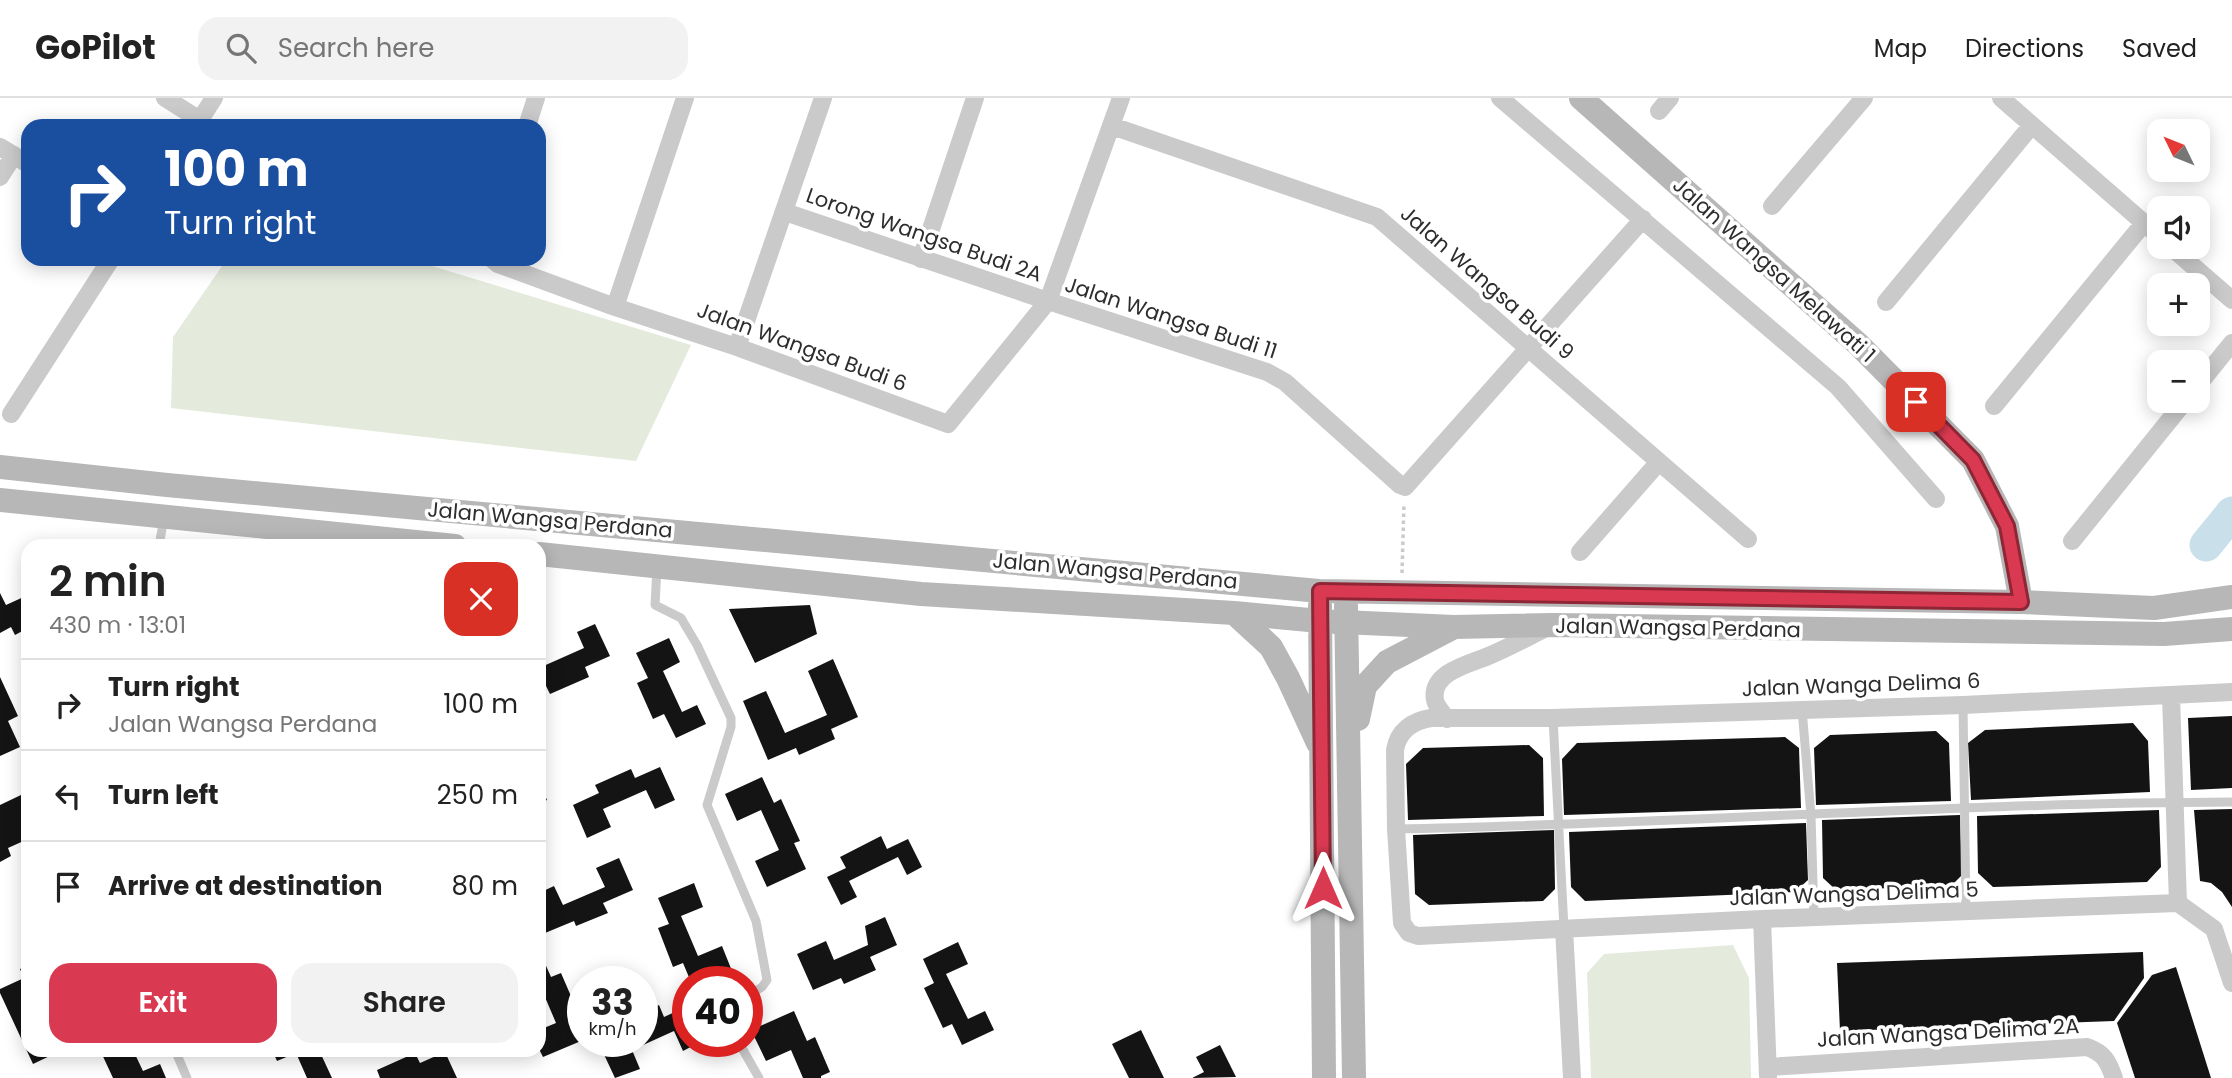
<!DOCTYPE html>
<meta charset="utf-8">
<style>
body{margin:0;font-family:Poppins,sans-serif;background:#f2f2f2;color:#222;height:100vh;display:flex;flex-direction:column;font-size:26px;white-space:nowrap}
*{box-sizing:border-box;margin:0}
p{font-size:23px;color:#767676}
.icon{flex:none;width:38px;height:38px;fill:none;stroke:currentColor;stroke-width:2;stroke-linecap:round;stroke-linejoin:round}
.map{position:relative;flex:1;overflow:hidden}
.sheet{position:absolute;left:21px;top:441px;width:525px;height:518px;display:flex;flex-direction:column;background:#fff;border-radius:21px;box-shadow:0 4px 18px #0003}
.sheet>*{flex:none}
.banner{position:absolute;left:21px;top:21px;width:525px;height:147px;border-radius:21px;box-shadow:0 4px 18px #0003;background:#1a4fa0;color:#fff;overflow:hidden}
.needle{width:46px;rotate:313deg}
.fabs{position:absolute;left:2147px;top:21px;display:grid;gap:14px}
.fabs a{display:grid;place-items:center;width:63px;height:63px;border-radius:14px;background:#fff;box-shadow:0 4px 18px #0003;font-size:35px}
.speed{position:absolute;left:567px;top:868px;display:flex;gap:14px;font-size:35px;font-weight:700;text-align:center}
.speed>*{display:grid;place-content:center;width:91px;height:91px;border-radius:50%;background:#fff;box-shadow:0 4px 18px #0003;line-height:1}
.speed small{font-size:18px;font-weight:400}
.speed .limit{border:10px solid #d22;background:#fff;color:#111}
.pin{position:absolute;display:grid;place-items:center;width:60px;height:60px;color:#fff;margin:-30px;border-radius:14px;box-shadow:0 4px 10px #0006}
.me{position:absolute;width:77px;margin:-38px;rotate:0deg;stroke-linejoin:round;filter:drop-shadow(0 0 5px #0008)}
.turn{display:flex;align-items:center;gap:24px;height:147px;padding:0 28px;font-size:32px}
.turn .icon{width:91px;height:91px;stroke-width:2.5}
.turn b{display:block;font-size:49px;line-height:60px}
.round{display:grid;place-items:center;flex:none;width:74px;height:74px;border-radius:21px;background:#f2f2f2}
.summary{display:flex;align-items:center;justify-content:space-between;height:119px;padding:0 28px}
h1{font-size:42px;font-weight:600;line-height:52px}
.cta{display:flex;gap:14px;margin-top:auto;padding:14px 28px}
.cta a{flex:1;height:80px;border-radius:21px;background:#da3a51;color:#fff;font-size:28px;font-weight:600;line-height:80px;text-align:center}
.cta a+a{background:#f2f2f2;color:#222}
ul{padding:0;list-style:none}
li{display:flex;align-items:center;gap:21px;height:91px;padding:0 28px;border-top:2px solid #e0e0e0}
li div{flex:1}
li b{display:block;font-size:26px}
li em{font-style:normal}
header{display:flex;align-items:center;gap:42px;box-sizing:border-box;height:98px;padding:0 35px;background:#fff;border-bottom:2px solid #e0e0e0}
header strong{font-size:33px}
nav{display:flex;gap:38px;margin-inline-start:auto;font-size:24px}
.search{width:490px;height:63px;background:#f2f2f2;display:flex;align-items:center;gap:18px;box-sizing:border-box;padding:0 24px;border-radius:21px;color:#767676;font-size:26px}
.map>svg:first-child{display:block}
.green{fill:#e4eadc}
.lines{fill:none;stroke-linecap:round;stroke-linejoin:round}
.river{stroke:#c9dfe9;stroke-width:33}
.building{fill:#141414}
.path{stroke:#cacaca;stroke-width:3.5;stroke-dasharray:3.5 3.5;stroke-linecap:butt}
.lane{stroke:#cacaca;stroke-width:9}
.street{stroke:#cacaca;stroke-width:18}
.secondary{stroke:#b7b7b7;stroke-width:24}
.route-casing{stroke:#8e2635;stroke-width:18}
.route{stroke:#da3a51;stroke-width:12}
.labels{text-anchor:middle;stroke-width:7;stroke-linejoin:round;paint-order:stroke}
.street-label{font-size:21px;fill:#2d2d2d;stroke:#fff}
</style>
<header>
<strong>GoPilot</strong>
<div class="search"><svg class="icon" aria-label="search" viewBox="0 0 24 24"><circle cx="10" cy="10" r="6"/><path d="M15 15l6 6"/></svg>Search here</div>
<nav><a>Map</a><a>Directions</a><a>Saved</a></nav>
</header>
<div class="map">
<svg width="2232" height="980" viewBox="0 0 2232 980">
<rect width="100%" height="100%" fill="#fff"/>
<path class="green" d="M227,161H409L691,247L636,363L171,310L173,239Z
M1733,847L1749,880L1751,980H1591L1587,875L1604,856Z"/>
<g class="lines">
<path class="river" d="M2206,447L2232,415"/>
</g>
<path class="building" d="M0,495L6,507L28,497V530L15,537L11,529L0,535Z
M810,507L817,536L755,565L729,511Z
M595,526L610,558L585,569L589,579L550,596L546,588L539,592V570L584,550L577,534Z
M669,540L680,564L663,573L682,614L697,607L706,626L676,640L664,616L653,621L637,585L648,580L636,555Z
M833,561L858,619L831,631L835,641L799,657L796,650L768,662L743,603L766,593L785,635L827,617L808,573Z
M0,579L18,618L8,623L20,649L0,658Z
M2232,618V690L2191,692L2188,620Z
M2133,625L2148,643L2150,694L1971,702L1968,645L1985,632Z
M1936,633L1949,645L1951,703L1816,707L1814,650L1830,637Z
M1785,639L1799,650L1801,710L1564,717L1562,661L1577,645Z
M1529,647L1543,660L1544,718L1408,722L1406,666L1423,650Z
M660,669L675,702L655,711L646,692L603,711L611,729L587,740L573,707L599,695L595,687L631,671L635,680Z
M762,679L774,705L781,701L800,743L794,745L806,771L767,789L755,763L779,752L761,712L737,723L725,696Z
M539,684L547,702L539,706Z
M21,697L28,713V741L8,750L11,758L0,764V707Z
M2232,711V809L2222,794L2211,785L2200,783L2194,712Z
M2159,712L2161,769L2147,784L1993,789L1978,775L1977,718Z
M1960,717L1962,777L1951,788L1836,792L1823,780L1822,722Z
M1806,725L1808,782L1795,794L1585,803L1571,789L1569,734Z
M1554,732L1555,791L1543,803L1429,807L1415,796L1413,737Z
M881,738L887,751L908,741L922,769L907,777L898,759L849,783L857,799L841,807L827,779L846,770L840,759Z
M619,760L633,792L603,805L608,815L576,828L574,823L545,835L539,821V795L554,788L563,807L605,789L596,770Z
M694,785L703,809L681,818L698,858L722,848L732,873L705,884H691L683,865L673,869L658,830L669,826L658,800Z
M885,819L897,847L870,859L876,872L844,886L841,880L813,892L797,856L826,843L834,862L868,847L865,828Z
M958,844L968,866L946,876L968,921L985,913L994,932L962,947L952,926L943,930L924,890L934,885L923,861Z
M539,852L551,879L561,875L577,912L570,916L581,943L543,959L539,951V932L556,925L539,885Z
M2143,854L2144,880L2114,923L1840,933L1837,865Z
M28,867V952H55L56,955L33,966L0,895V891L24,880L20,871Z
M2176,869L2211,980H2135L2117,925L2152,877Z
M659,907L664,919L688,908V943H702L683,953L674,933L632,952L640,971L615,980L600,948L611,943H642V915Z
M794,913L807,943L815,939L830,974L821,978V980H803L791,952L766,963L751,932Z
M1141,932L1164,980H1129L1112,946Z
M1220,947L1236,979L1192,980L1204,974L1196,959Z
M100,952H133L143,973L160,966L166,980H113Z
M272,952H319L332,980H307L296,955L277,963Z
M445,954L457,980H380L377,972L415,955L420,965Z"/>
<g class="lines">
<path class="path" d="M1402,475L1404,405"/>
<path class="lane" d="M159,448L164,420
M657,469L655,507L681,520L697,547L731,620V629L707,707L756,823L767,882L762,889L747,898
M1963,607L1966,815
M1802,611L1811,718L1814,819
M1553,620L1564,830
M1396,731C1674,726 1953,705 2232,704
M738,943L759,980
M175,952L187,980"/>
<path class="street" d="M165,0L200,22
M1500,0L1838,289L1936,401
M2001,0L2160,139
M1659,13L1670,0
M196,28L214,0
M527,28L536,0
M1112,28L1377,119L1748,441
M0,49L28,66
M0,79L14,57
M1772,108L1864,0
M785,114L1048,203L1267,274L1285,284L1400,387L1405,389L1643,121
M2171,149L2232,202
M492,161L498,166L615,209L737,249L948,326L1048,203L1121,0
M921,161L975,0
M1886,204L2032,27
M615,209L685,0
M737,249L823,0
M2198,287L2232,245
M1994,308L2144,125
M11,316L111,161
M2072,443L2185,303
M1580,454L1658,365
M2232,594L1963,607L1553,620H1431C1412,623 1398,633 1395,652L1396,731L1402,825L1409,835L1418,838L1762,821L2178,805L2214,831L2232,885
M2171,598L2178,805
M1447,621C1443,616 1436,608 1435,602C1430,575 1468,566 1486,559C1506,551 1526,540 1546,530
M1762,821L1768,978
M1564,830L1572,980
M1768,969L2087,949C2104,955 2108,963 2114,980"/>
<path class="secondary" d="M1581,0L1858,246L1973,362L2007,428L2021,504
M0,369L167,387L1319,493L2021,504L2154,510L2232,499
M0,402L455,448
M539,456L921,496L1234,515L1320,523L1454,529L1553,527L2164,536L2232,531
M1320,508L1324,980
M1346,508L1354,980
M1234,515L1271,549L1288,580L1318,645
M1358,621L1365,588L1387,564L1454,529"/>
</g>
<g class="lines">
<defs>
<path id="route" d="M1323,790L1320,493L2021,504L2007,428L1973,362L1916,304"/>
</defs>
<use href="#route" class="route-casing"/>
<use href="#route" class="route"/>
</g>
<g class="labels">
<g class="street-label">
<text transform="translate(924 137) rotate(19)" y="7">Lorong Wangsa Budi 2A</text>
<text transform="translate(1774 172) rotate(42)" y="7">Jalan Wangsa Melawati 1</text>
<text transform="translate(1487 185) rotate(41)" y="7">Jalan Wangsa Budi 9</text>
<text transform="translate(1171 220) rotate(18)" y="7">Jalan Wangsa Budi 11</text>
<text transform="translate(802 249) rotate(20)" y="7">Jalan Wangsa Budi 6</text>
<text transform="translate(550 422) rotate(5)" y="7">Jalan Wangsa Perdana</text>
<text transform="translate(1115 473) rotate(5)" y="7">Jalan Wangsa Perdana</text>
<text transform="translate(1678 530) rotate(1)" y="7">Jalan Wangsa Perdana</text>
<text transform="translate(1861 587) rotate(-2)" y="7">Jalan Wanga Delima 6</text>
<text transform="translate(1854 796) rotate(-2)" y="7">Jalan Wangsa Delima 5</text>
<text transform="translate(1948 935) rotate(-3)" y="7">Jalan Wangsa Delima 2A</text>
</g>
</g>
</svg>
<div class="fabs">
<a><svg class="needle" viewBox="-14 -14 28 28"><path d="M0-13l5 13h-10z" fill="#e53935"/><path d="M0 13l5-13h-10z" fill="#767676"/></svg></a>
<a><svg class="icon" aria-label="sound" viewBox="0 0 24 24"><path d="M4 9h4l5-4v14l-5-4H4zM17 9q2 3 0 6"/></svg></a>
<a>+</a>
<a>−</a>
</div>
<div class="speed"><div>33<small>km/h</small></div><div class="limit">40</div></div>
<div class="pin" style="left:1916px;top:304px;background:#d93025"><svg class="icon" aria-label="arrive" viewBox="0 0 24 24"><path d="M6 21V4h12l-3 4 3 4H6"/></svg></div>
<svg class="me" style="left:1323px;top:790px" viewBox="-20 -20 40 40"><path d="M0-17L14 15 0 8-14 15z" fill="#da3a51" stroke="#fff" stroke-width="4"/></svg>
<div class="banner">
<div class="turn"><svg class="icon" aria-label="right" viewBox="0 0 24 24"><path d="M7 20v-9h11M14 6l5 5-5 5"/></svg><div><b>100 m</b>Turn right</div></div>
</div>
<section class="sheet">
<div class="summary"><div><h1>2 min</h1><p>430 m · 13:01</p></div><a class="round" style="background:#d93025;color:#fff"><svg class="icon" aria-label="close" viewBox="0 0 24 24"><path d="M6 6l12 12M18 6L6 18"/></svg></a></div>
<ul>
<li><svg class="icon" aria-label="right" viewBox="0 0 24 24"><path d="M7 20v-9h11M14 6l5 5-5 5"/></svg><div><b>Turn right</b><p>Jalan Wangsa Perdana</p></div><em>100 m</em></li>
<li><svg class="icon" aria-label="left" viewBox="0 0 24 24"><path d="M17 20v-9H6M10 6l-5 5 5 5"/></svg><div><b>Turn left</b></div><em>250 m</em></li>
<li><svg class="icon" aria-label="arrive" viewBox="0 0 24 24"><path d="M6 21V4h12l-3 4 3 4H6"/></svg><div><b>Arrive at destination</b></div><em>80 m</em></li>
</ul>
<div class="cta"><a>Exit</a><a>Share</a></div>
</section>
</div>
